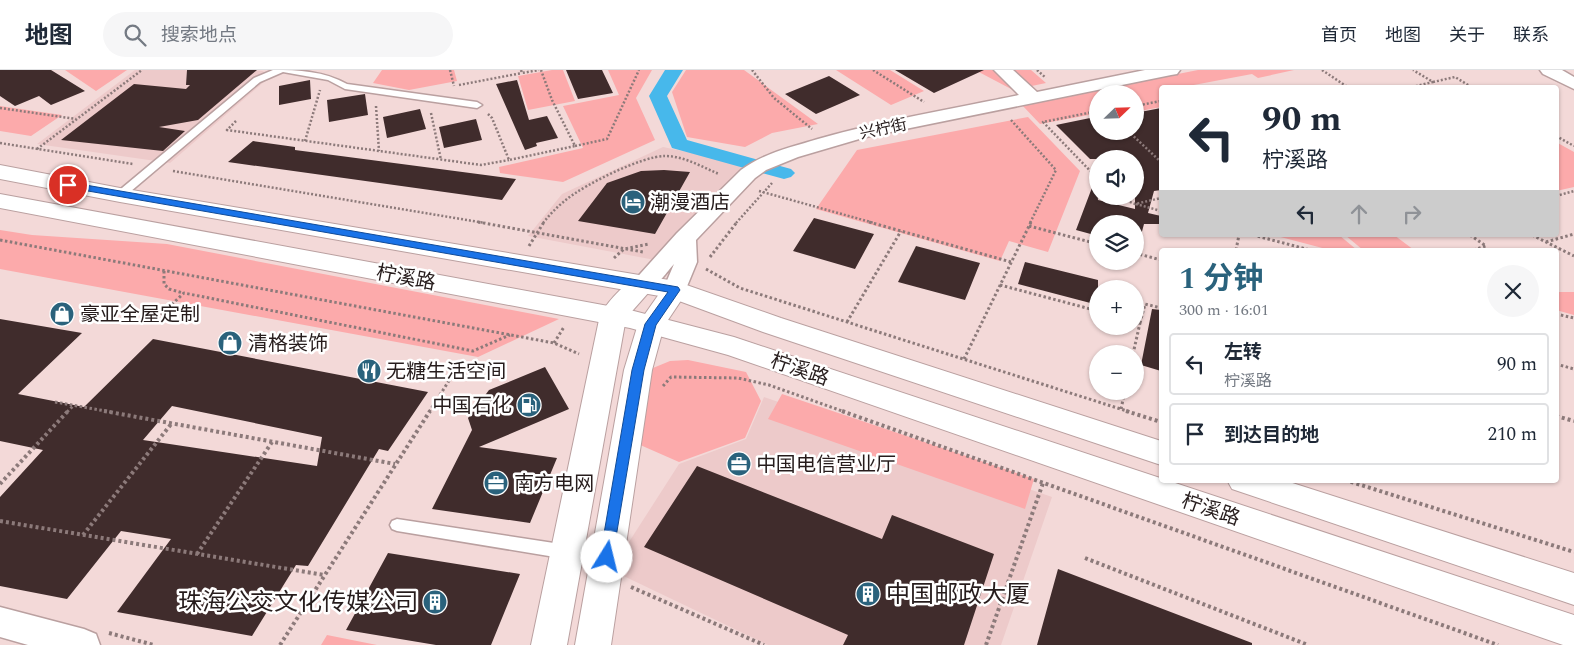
<!DOCTYPE html>
<html lang="zh">
<meta charset="utf-8">
<style>
body{margin:0;font-family:Spectral,"Noto Sans SC",serif;background:#f6f6f7;color:#1f2937;height:100vh;display:flex;flex-direction:column;font-size:19px;white-space:nowrap}
*{box-sizing:border-box;margin:0}
p{font-size:16px;color:#747a83}
.icon{flex:none;width:28px;height:28px;fill:none;stroke:currentColor;stroke-width:2;stroke-linecap:round;stroke-linejoin:round}
.map{position:relative;flex:1;overflow:hidden}
.sheet{position:absolute;left:1159px;top:178px;width:400px;height:235px;display:flex;flex-direction:column;background:#fff;border-radius:5px;box-shadow:0 1px 4px #0004}
.sheet>*{flex:none}
.banner{position:absolute;left:1159px;top:15px;width:400px;height:152px;border-radius:5px;box-shadow:0 1px 4px #0004;background:#fff;color:#1f2937;overflow:hidden}
.needle{width:32px;rotate:67deg}
.tools{position:absolute;left:1089px;top:15px;display:grid;gap:10px}
.tools a{display:grid;place-items:center;width:55px;height:55px;border-radius:50%;background:#fff;box-shadow:0 1px 4px #0004;font-size:25px}
.pin{position:absolute;display:grid;place-items:center;width:42px;height:42px;color:#fff;margin:-21px;border:2px solid #fff;border-radius:50%;box-shadow:0 1px 5px #0007}
.me{position:absolute;width:55px;margin:-28px;rotate:9deg;stroke-linejoin:round;filter:drop-shadow(0 0 4px #0008)}
.turn{display:flex;align-items:center;gap:18px;height:105px;padding:0 20px;font-size:22px}
.turn .icon{width:65px;height:65px;stroke-width:2.5}
.turn b{display:block;font-size:35px;line-height:42px}
.lanes{display:flex;align-items:center;height:48px;padding:0 20px;background:#0003;justify-content:center;gap:25px;direction:ltr}
.lanes .off{opacity:.35}
.round{display:grid;place-items:center;flex:none;width:52px;height:52px;border-radius:26px;background:#f6f6f7}
.head{display:flex;align-items:center;justify-content:space-between;height:85px;padding:0 20px}
h1{font-size:30px;font-weight:700;line-height:38px;color:#2a627c}
ul{padding:0;list-style:none}
li{display:flex;align-items:center;gap:15px;height:62px;margin:0 10px 8px;padding:0 10px;border:2px solid #e0e1e3;border-radius:5px}
li div{flex:1}
li b{display:block;font-size:19px}
li em{font-style:normal}
header{display:flex;align-items:center;gap:30px;box-sizing:border-box;height:70px;padding:0 25px;background:#fff;border-bottom:1px solid #e0e1e3}
header strong{font-size:24px}
nav{display:flex;gap:28px;margin-inline-start:auto;font-size:18px}
.search{width:350px;height:45px;background:#f6f6f7;display:flex;align-items:center;gap:12px;box-sizing:border-box;padding:0 18px;border-radius:28px;color:#747a83;font-size:19px}
.map>svg:first-child{display:block}
.built{fill:#edcaca}
.green{fill:#fcaaab}
.lines{fill:none;stroke-linecap:round;stroke-linejoin:round}
.canal{fill:#47b8eb;fill-rule:evenodd}
.building{fill:#402c2c;fill-rule:evenodd}
.service-casing{stroke:#baa0a0;stroke-width:3}
.minor-casing{stroke:#baa0a0;stroke-width:3}
.secondary-casing{stroke:#baa0a0;stroke-width:2}
.primary-casing{stroke:#baa0a0;stroke-width:2}
.path-far2{stroke:#8c7a7a;stroke-width:2.5;stroke-dasharray:2 2;stroke-linecap:butt}
.path-far1{stroke:#8c7a7a;stroke-width:3;stroke-dasharray:2.5 2.5;stroke-linecap:butt}
.path{stroke:#8c7a7a;stroke-width:4;stroke-dasharray:3 3;stroke-linecap:butt}
.service{fill:#fff;fill-rule:evenodd}
.minor{fill:#fff;fill-rule:evenodd}
.secondary{fill:#fff;fill-rule:evenodd}
.primary{fill:#fff;fill-rule:evenodd}
.route{fill:#1a73e8;stroke:#114b97}
.labels{text-anchor:middle;stroke-width:5;stroke-linejoin:round;paint-order:stroke}
.far-street-label{font-size:16px;fill:#261c1c;stroke:#fff}
.poi-label{font-size:20px;fill:#261c1c;stroke:#fff;text-anchor:start}
.street-label{font-size:20px;fill:#261c1c;stroke:#fff}
.near-poi-label{font-size:24px;fill:#261c1c;stroke:#fff;text-anchor:start}
</style>
<header>
<strong>地图</strong>
<div class="search"><svg class="icon" aria-label="search" viewBox="0 0 24 24"><circle cx="10" cy="10" r="6"/><path d="M15 15l6 6"/></svg>搜索地点</div>
<nav><a>首页</a><a>地图</a><a>关于</a><a>联系</a></nav>
</header>
<div class="map">
<svg width="1574" height="575" viewBox="0 0 1574 575">
<rect width="100%" height="100%" fill="#f3d9d8"/>
<path class="built" d="M135,0H251L262,1L272,5L170,93L37,74Z
M663,77L740,93L744,102L655,190L528,166L562,124Z
M764,327L1052,427L1001,575H768L611,500L679,394L746,369Z"/>
<path class="green" d="M65,0H127L96,21Z
M382,0H454L457,11L409,20L373,13Z
M552,0H563L575,31L528,40L518,6Z
M608,0H652L636,28L655,70L563,112L500,103L499,97L583,78L563,36L619,25Z
M686,0H744L818,54L772,63L745,77L687,67L672,22Z
M836,0H890L924,21L891,35Z
M975,0H1031L1046,13L1013,20Z
M1198,0H1294L1258,8L1252,4L1183,17L1161,18V37L1135,42V24H1098L1097,47L1094,44L1040,54L1022,35Z
M0,36L62,45L31,66L0,61Z
M1028,47L1080,101L1048,182L1009,171L1000,191L816,139L857,80Z
M1556,72L1574,82V117L1556,121Z
M0,160L32,165L167,174L559,249L478,287L0,199Z
M1273,165H1339L1357,180H1330Z
M1345,165H1394L1414,180H1363Z
M1556,222H1574V245L1556,240Z
M688,290L746,302L761,331L745,368L679,392L638,374L653,298L670,291Z
M782,324L1034,409L1025,439L768,349Z
M327,565L377,575H321Z"/>
<g class="lines">
<path class="canal" d="M665,0H683L667,26L687,70L791,99L795,103L791,107L784,109L672,78L649,26Z"/>
</g>
<path class="building" d="M0,0H51L85,21L51,35L39,26L15,36L0,26Z
M187,0H257L198,50L159,57L185,61L163,81L61,70L134,14L186,19L190,15H186Z
M566,0H602L613,23L578,29Z
M895,0H984L934,23Z
M829,6L860,25L816,44L785,24Z
M310,10L311,29L279,35V16Z
M517,10L529,50L547,46L558,68L536,73L537,76L525,80L496,14Z
M365,24L368,45L329,52L327,30Z
M1161,38V120L1154,121L1148,143L1161,146V154H1144L1140,169L1135,168V154H1098V166L1076,160L1096,107L1098,130L1135,139V89H1090L1056,55L1095,47L1098,49V61H1135V43Z
M420,39L426,59L387,68L383,47Z
M476,49L482,70L444,78L439,57Z
M253,71L295,77V80L516,109L502,130L228,92Z
M664,100L690,102L655,164L578,151L607,113L641,101Z
M814,148L874,164L855,199L793,181Z
M916,176L980,193L965,230L898,212Z
M1025,192L1098,210V235L1018,214Z
M1152,239L1161,240V301L1141,295Z
M0,249L82,263L18,324L84,337L153,269L428,322L388,381L379,379L308,496L296,495L252,566L117,542L171,469L121,461L67,529L0,516V427L43,380L0,371ZM172,336L322,367L317,396L143,370Z
M545,297L569,339L479,377L557,388L530,453L432,439L472,360L468,348L489,320Z
M697,396L882,469L892,445L994,484L964,575H843L848,565L644,477Z
M388,483L520,504L491,575H436L346,560Z
M1058,499L1252,573V575H1037Z"/>
<g class="lines">
<defs>
<path id="service" d="M273,0C299,0 324,1 347,14L477,32L482,35L477,38L345,19L328,10L283,2L260,12L124,127H116L115,125L116,123L254,8Z
M397,449L567,475L572,477L575,482L572,487L567,489L397,461L392,459L390,455L392,451Z"/>
<path id="minor" d="M994,0H1013L1037,22L1145,0H1180L1177,4L1171,5L866,67L798,87L766,100L755,108L696,170L697,192L683,226L675,228L667,226L663,220L674,194C663,206 654,224 636,218L632,213L677,163L741,100C764,83 792,77 818,69C884,50 952,39 1019,25Z
M1540,0H1562L1574,7V19L1543,4Z
M0,537L84,559L96,564L100,575H28L0,567Z"/>
<path id="secondary" d="M644,204L653,207L657,213L626,248L567,575H531L600,245C609,230 628,209 644,204Z
M675,211L684,214L688,220L664,256L652,300L611,575H575L624,300L638,254L666,214Z"/>
<path id="primary" d="M0,95L120,118L675,211L781,248L1161,371V395L763,262L671,228L120,132L0,109Z
M0,124L630,240L734,267L1574,545V575H1563L728,285L630,258L0,138Z
M1227,410H1283L1574,503V535L1232,419Z"/>
</defs>
<use href="#service" class="service-casing"/>
<use href="#minor" class="minor-casing"/>
<use href="#secondary" class="secondary-casing"/>
<use href="#primary" class="primary-casing"/>
<path class="path-far2" d="M450,0L454,16
M521,0L522,3L539,0
M752,0L774,28L812,59
M873,0L924,32
M1037,0L1046,8
M1322,0L1349,18
M1433,12L1455,7L1473,18
M459,15L522,3
M1408,18L1433,12L1413,0
M376,36L379,81
M1135,36L1161,31
M0,38L76,49
M1098,41L1043,52L1098,109
M431,43L441,90
M488,44L492,48L509,90L575,76L552,30L541,0
M1011,50L1056,100L1030,153
M236,51L227,60L481,95L509,90
M1128,61L1161,92
M1556,66L1574,76
M305,71L320,20
M0,73L133,94
M575,76L607,69L639,0
M37,79L142,0
M173,101L485,153
M759,121L874,153
M1115,126L1135,134L1161,128
M1556,126L1574,121
M1136,134L1161,141
M543,153C550,144 558,136 567,129C586,114 642,86 665,86C684,86 702,97 719,104
M736,153L772,113"/>
<path class="path-far1" d="M478,152L643,182
M869,152L1011,192
M1029,156L1098,174
M1253,165L1310,180
M1470,165L1486,176L1473,180
M1532,165L1574,186
M0,170L554,273L579,284
M1546,172L1574,164
M529,176L544,152
M1236,180L1239,165
M1135,183L1161,190
M710,187L737,152
M614,188L624,179L649,174
M706,199L740,218L1130,342
M164,201V214L169,219L183,223
M1000,215L1098,241
M1556,244L1574,248
M157,248L184,223L473,281L510,265
M847,252L901,161
M1140,253L1145,234L1161,238
M554,273L564,257
M1133,284L1140,253L1135,252
M964,289L1031,152
M1556,294L1574,299
M663,316L671,307L738,308L769,315L845,342
M55,332L111,342
M1121,339L1125,321
M67,342L73,336
M429,342L452,306"/>
<path class="path" d="M104,341L395,394
M842,341L1498,575
M1126,341L1161,352
M1556,346L1574,351
M1345,410L1574,482
M0,414L68,341
M0,451L324,505
M83,465L172,353
M197,484L272,372
M1085,488L1308,575
M631,517L764,575
M109,563L154,575
M280,575L430,341
M986,575L1043,413"/>
<use href="#service" class="service"/>
<use href="#minor" class="minor"/>
<use href="#secondary" class="secondary"/>
<use href="#primary" class="primary"/>
</g>
<path class="route" d="M68,112L678,217L680,220L656,255L644,300L612,491L607,493L602,491L600,487L632,300L645,254L668,222L65,117V113Z"/>
<defs>
<symbol id="hotel-disc" viewBox="-11 -11 22 22"><circle r="9.5" fill="#2a627c" stroke="#fff"/><path d="M-6-4.5h1.5V1H6V5H4.5V3h-9V5H-6ZM-4 0a1.8 1.8 0 1 1 3.6 0ZM.5 0V-2.5h3Q6-2.5 6 0Z" fill="#fff"/></symbol>
<symbol id="shop-disc" viewBox="-11 -11 22 22"><circle r="9.5" fill="#2a627c" stroke="#fff"/><path d="M-5-2.5h2.3a2.7 3.5 0 0 1 5.4 0H5L5.5 6h-11ZM-1.5-2.5h3a1.5 2.3 0 0 0-3 0Z" fill="#fff"/></symbol>
<symbol id="restaurant-disc" viewBox="-11 -11 22 22"><circle r="9.5" fill="#2a627c" stroke="#fff"/><path d="M-5-6h1v4h1v-4h1v4h1v-4h1v5L-1.5 .5V6h-2V.5L-5-1ZM5-6V6H3V1.5H1.5Q1.5-4 5-6Z" fill="#fff"/></symbol>
<symbol id="fuel-disc" viewBox="-11 -11 22 22"><circle r="9.5" fill="#2a627c" stroke="#fff"/><path d="M-5.5-6h7V0h2V4h1.3V-2.5L3-4.5l.8-.8L6-3V5H2.5V1h-1V6h-7ZM-4.2-4.7v3.2H.2V-4.7Z" fill="#fff"/></symbol>
<symbol id="office-disc" viewBox="-11 -11 22 22"><circle r="9.5" fill="#2a627c" stroke="#fff"/><path d="M-6-3h4V-5.5h4V-3h4V5H-6ZM-1-4.5V-3h2v-1.5ZM-6 0V1H6V0Z" fill="#fff"/></symbol>
<symbol id="building-disc" viewBox="-11 -11 22 22"><circle r="9.5" fill="#2a627c" stroke="#fff"/><path d="M-4-6H4V6H1V3H-1V6H-4ZM-2.5-4.3h1.7v1.8h-1.7ZM.8-4.3h1.7v1.8H.8ZM-2.5-1h1.7V.8h-1.7ZM.8-1h1.7V.8H.8Z" fill="#fff"/></symbol>
</defs>
<g fill-rule="evenodd">
<use href="#hotel-disc" x="619" y="118" width="28" height="28"/>
<use href="#shop-disc" x="48" y="230" width="28" height="28"/>
<use href="#shop-disc" x="216" y="259" width="28" height="28"/>
<use href="#restaurant-disc" x="355" y="287" width="28" height="28"/>
<use href="#fuel-disc" x="515" y="321" width="28" height="28"/>
<use href="#office-disc" x="725" y="380" width="28" height="28"/>
<use href="#office-disc" x="482" y="399" width="28" height="28"/>
<use href="#building-disc" x="854" y="510" width="28" height="28"/>
<use href="#building-disc" x="421" y="518" width="28" height="28"/>
</g>
<g class="labels">
<g class="far-street-label">
<text transform="translate(883 58) rotate(-12)" y="6">兴柠街</text>
</g>
<g class="poi-label">
<text x="650" y="139">潮漫酒店</text>
<text x="80" y="251">豪亚全屋定制</text>
<text x="248" y="280">清格装饰</text>
<text x="386" y="308">无糖生活空间</text>
<text x="512" y="342" text-anchor="end">中国石化</text>
<text x="756" y="401">中国电信营业厅</text>
<text x="514" y="420">南方电网</text>
</g>
<g class="street-label">
<text transform="translate(406 207) rotate(11)" y="7">柠溪路</text>
<text transform="translate(800 299) rotate(19)" y="7">柠溪路</text>
<text transform="translate(1211 439) rotate(19)" y="7">柠溪路</text>
</g>
<g class="near-poi-label">
<text x="886" y="532">中国邮政大厦</text>
<text x="418" y="540" text-anchor="end">珠海公交文化传媒公司</text>
</g>
</g>
</svg>
<div class="tools">
<a><svg class="needle" viewBox="-14 -14 28 28"><path d="M0-13l5 13h-10z" fill="#e53935"/><path d="M0 13l5-13h-10z" fill="#747a83"/></svg></a>
<a><svg class="icon" aria-label="sound" viewBox="0 0 24 24"><path d="M4 9h4l5-4v14l-5-4H4zM17 9q2 3 0 6"/></svg></a>
<a><svg class="icon" aria-label="layers" viewBox="0 0 24 24"><path d="M12 4l9 5-9 5-9-5zM3 14l9 5 9-5"/></svg></a>
<a>+</a>
<a>−</a>
</div>
<div class="pin" style="left:68px;top:115px;background:#d93025"><svg class="icon" aria-label="arrive" viewBox="0 0 24 24"><path d="M6 21V4h12l-3 4 3 4H6"/></svg></div>
<svg class="me" style="left:607px;top:487px" viewBox="-20 -20 40 40"><circle r="19" fill="#fff"/><path d="M0-13L10 11 0 6-10 11z" fill="#1a73e8"/></svg>
<div class="banner">
<div class="turn"><svg class="icon" aria-label="left" viewBox="0 0 24 24"><path d="M17 20v-9H6M10 6l-5 5 5 5"/></svg><div><b>90 m</b>柠溪路</div></div>
<div class="lanes"><svg class="icon" aria-label="left" viewBox="0 0 24 24"><path d="M17 20v-9H6M10 6l-5 5 5 5"/></svg><svg class="icon off" aria-label="ahead" viewBox="0 0 24 24"><path d="M12 20V5M6 11l6-6 6 6"/></svg><svg class="icon off" aria-label="right" viewBox="0 0 24 24"><path d="M7 20v-9h11M14 6l5 5-5 5"/></svg></div>
</div>
<section class="sheet">
<div class="head"><div><h1>1 分钟</h1><p>300 m · 16:01</p></div><a class="round"><svg class="icon" aria-label="close" viewBox="0 0 24 24"><path d="M6 6l12 12M18 6L6 18"/></svg></a></div>
<ul>
<li><svg class="icon" aria-label="left" viewBox="0 0 24 24"><path d="M17 20v-9H6M10 6l-5 5 5 5"/></svg><div><b>左转</b><p>柠溪路</p></div><em>90 m</em></li>
<li><svg class="icon" aria-label="arrive" viewBox="0 0 24 24"><path d="M6 21V4h12l-3 4 3 4H6"/></svg><div><b>到达目的地</b></div><em>210 m</em></li>
</ul>
</section>
</div>
